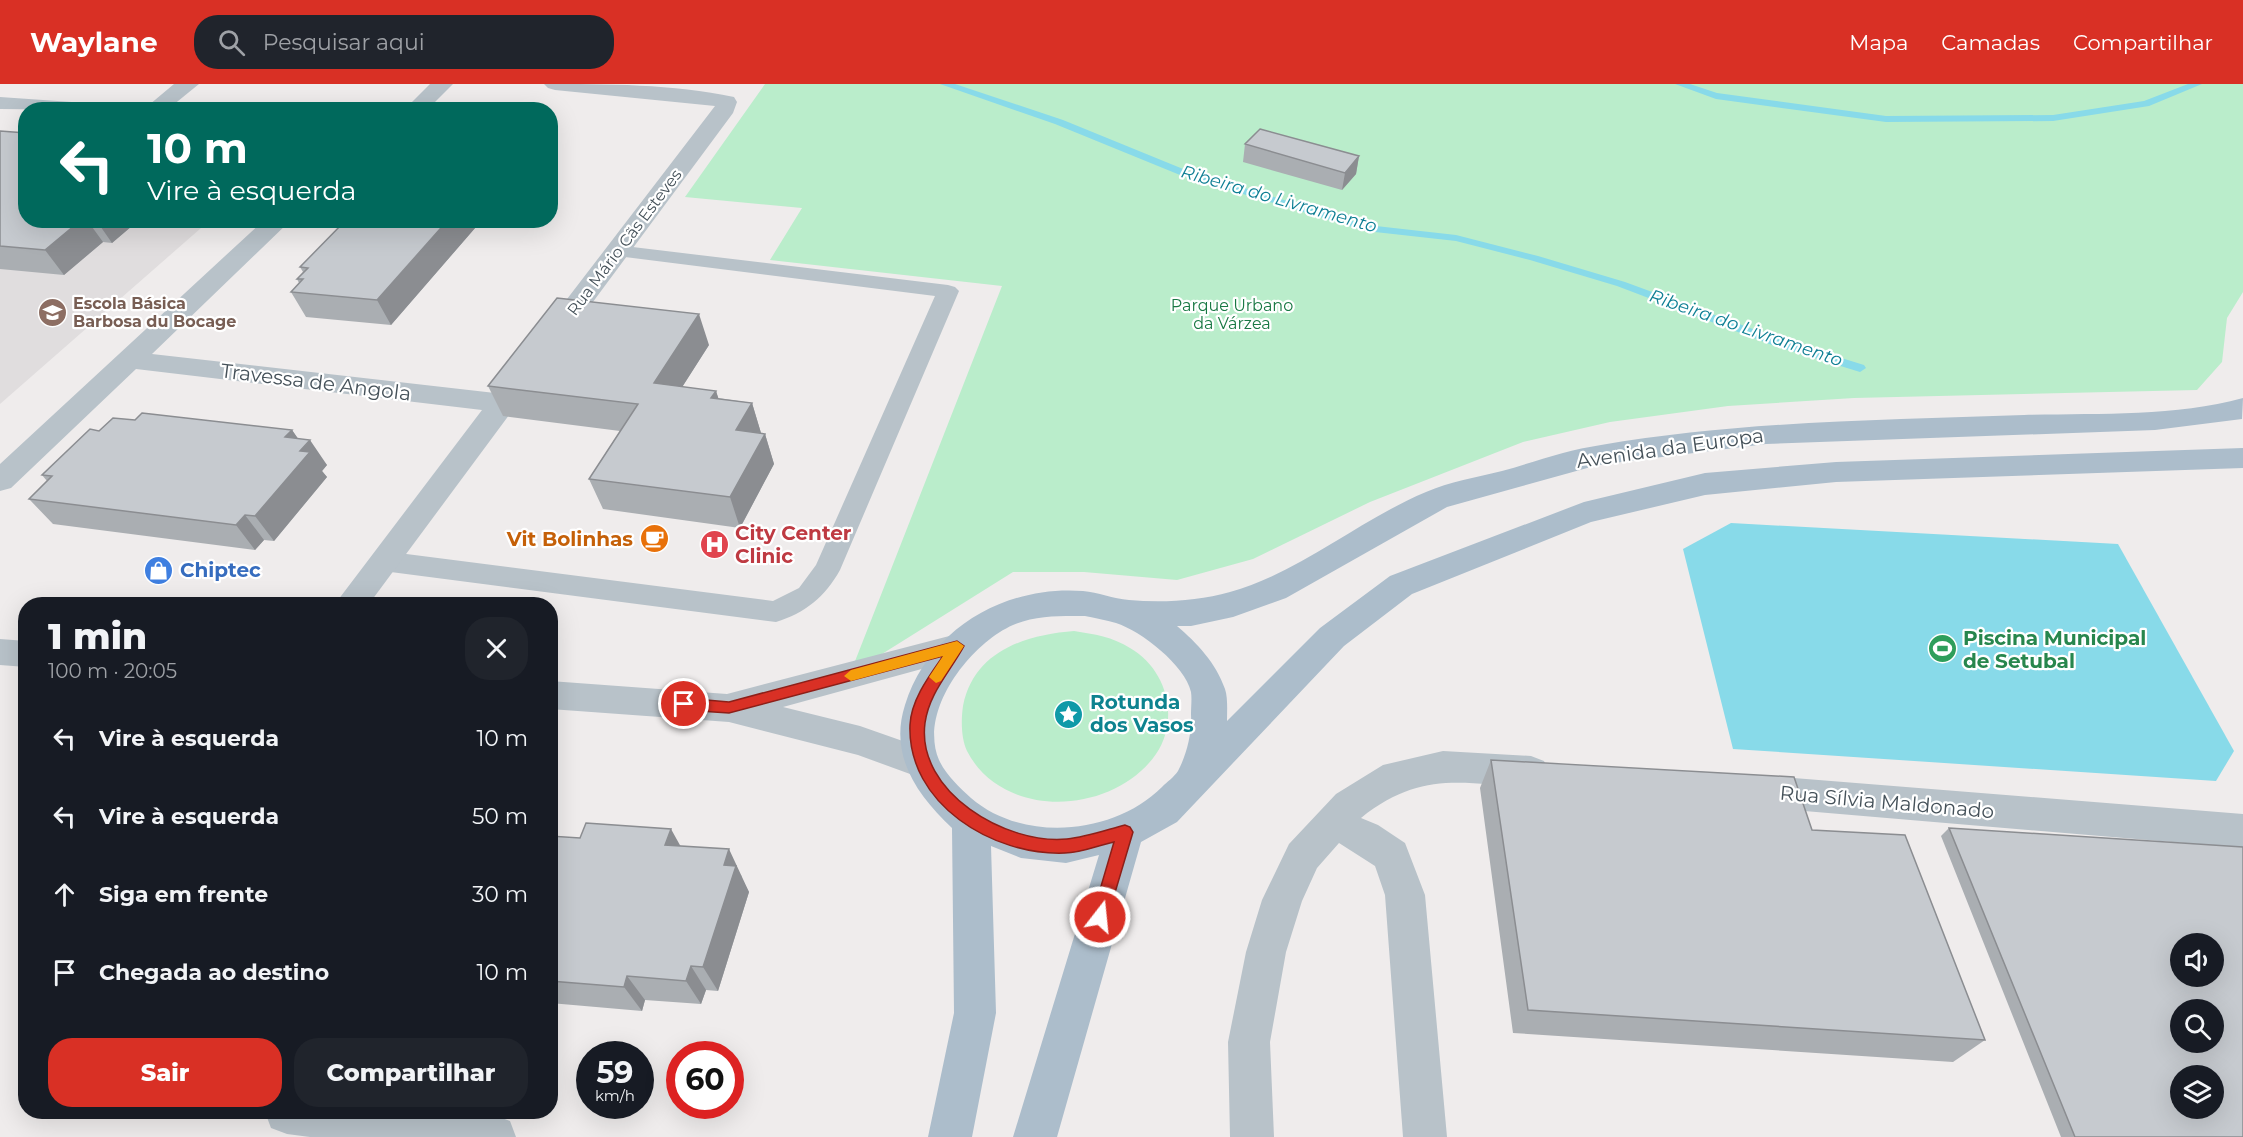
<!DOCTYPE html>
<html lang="pt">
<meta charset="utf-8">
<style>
body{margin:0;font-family:Montserrat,sans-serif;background:#20242c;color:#f1f3f6;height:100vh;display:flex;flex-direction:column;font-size:22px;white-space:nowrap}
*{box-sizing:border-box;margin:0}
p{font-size:20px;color:#9ea1a6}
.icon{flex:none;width:33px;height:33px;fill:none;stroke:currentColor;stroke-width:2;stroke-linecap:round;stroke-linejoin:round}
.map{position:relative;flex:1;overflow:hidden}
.details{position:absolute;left:18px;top:513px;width:540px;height:522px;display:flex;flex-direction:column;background:#171b24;border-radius:24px;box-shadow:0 6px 24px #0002}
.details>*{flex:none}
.banner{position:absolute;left:18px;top:18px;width:540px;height:126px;border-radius:24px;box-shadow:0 6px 24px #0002;background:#00695c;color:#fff;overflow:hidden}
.controls{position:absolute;left:2170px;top:849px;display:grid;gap:12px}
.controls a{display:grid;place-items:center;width:54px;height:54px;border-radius:50%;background:#171b24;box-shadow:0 6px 24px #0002;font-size:30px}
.speed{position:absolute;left:576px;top:957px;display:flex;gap:12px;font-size:30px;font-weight:700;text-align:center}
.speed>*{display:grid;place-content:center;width:78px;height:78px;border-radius:50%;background:#171b24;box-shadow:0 6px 24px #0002;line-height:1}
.speed small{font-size:15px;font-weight:400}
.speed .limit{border:9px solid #d22;background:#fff;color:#111}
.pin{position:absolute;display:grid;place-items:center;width:51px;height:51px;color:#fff;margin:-26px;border:3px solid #fff;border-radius:50%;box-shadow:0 2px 6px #0007}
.me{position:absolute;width:66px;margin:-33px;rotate:16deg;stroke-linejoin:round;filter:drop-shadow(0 0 4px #0008)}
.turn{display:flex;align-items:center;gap:21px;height:126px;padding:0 30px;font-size:27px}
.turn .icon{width:78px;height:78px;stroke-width:2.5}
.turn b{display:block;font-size:42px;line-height:51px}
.round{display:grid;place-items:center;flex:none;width:63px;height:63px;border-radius:24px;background:#20242c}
.head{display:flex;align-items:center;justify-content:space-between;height:102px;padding:0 30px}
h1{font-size:36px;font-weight:800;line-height:45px}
.cta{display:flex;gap:12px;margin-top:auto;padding:12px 30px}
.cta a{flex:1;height:69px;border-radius:24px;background:#d93025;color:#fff;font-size:24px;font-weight:800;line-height:69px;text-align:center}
.cta a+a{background:#20242c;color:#f1f3f6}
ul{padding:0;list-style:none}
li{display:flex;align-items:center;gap:18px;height:78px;padding:0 30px}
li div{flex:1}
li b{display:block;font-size:22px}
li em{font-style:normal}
header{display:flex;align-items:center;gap:36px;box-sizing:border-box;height:84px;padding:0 30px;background:#d93025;color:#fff}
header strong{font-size:28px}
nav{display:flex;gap:33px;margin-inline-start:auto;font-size:21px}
.search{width:420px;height:54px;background:#20242c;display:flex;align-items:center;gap:15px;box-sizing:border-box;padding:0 21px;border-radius:24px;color:#9ea1a6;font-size:22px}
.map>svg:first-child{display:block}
.education{fill:#e0ddde}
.green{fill:#baedcb}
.water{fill:#88dae9}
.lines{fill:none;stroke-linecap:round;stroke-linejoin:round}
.stream{fill:#88dae9;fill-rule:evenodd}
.lane{fill:#b8c2c9;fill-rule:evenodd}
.street{fill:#b8c2c9;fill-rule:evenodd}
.primary{fill:#acbdcb;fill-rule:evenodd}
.wall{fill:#aaaeb2}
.shaded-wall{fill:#8b8d91}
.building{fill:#c6cacf;stroke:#8b8d91;stroke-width:1.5;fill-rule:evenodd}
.route{fill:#d93025;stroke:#8d1f18;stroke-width:1.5}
.slow{fill:#f59e0b}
.labels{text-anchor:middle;stroke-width:4.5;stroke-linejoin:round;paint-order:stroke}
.far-street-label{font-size:16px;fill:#455159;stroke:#fff}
.far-education-label{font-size:16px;font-weight:bold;fill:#785e54;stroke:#fff;text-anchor:start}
.far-park-label{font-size:16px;fill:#187843;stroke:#fff}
.far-water-label{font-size:18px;font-style:italic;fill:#0f7f94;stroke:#fff}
.street-label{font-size:20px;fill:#455159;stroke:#fff}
.health-label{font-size:20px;font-weight:bold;fill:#be3a42;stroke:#fff;text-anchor:start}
.food-label{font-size:20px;font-weight:bold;fill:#c56008;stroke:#fff;text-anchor:end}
.shop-label{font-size:20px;font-weight:bold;fill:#366cbe;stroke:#fff;text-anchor:start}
.leisure-label{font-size:20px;font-weight:bold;fill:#27864d;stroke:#fff;text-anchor:start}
.culture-label{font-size:20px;font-weight:bold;fill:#0d838f;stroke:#fff;text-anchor:start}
</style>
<header>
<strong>Waylane</strong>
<div class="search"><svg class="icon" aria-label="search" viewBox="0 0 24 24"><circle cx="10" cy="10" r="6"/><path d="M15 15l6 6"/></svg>Pesquisar aqui</div>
<nav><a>Mapa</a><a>Camadas</a><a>Compartilhar</a></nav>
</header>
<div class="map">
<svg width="2243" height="1053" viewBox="0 0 2243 1053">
<rect width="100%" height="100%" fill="#efecec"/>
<path class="education" d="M0,63L26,136L209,137L0,320Z"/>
<path class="green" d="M765,0H2243V208L2227,234L2222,278L2197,306L1854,314L1728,322L1610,338L1523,358L1370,418L1253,475L1177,496L1084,488H1013L850,590L1002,202L770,176L802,124L685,113Z
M1074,547C1094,550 1113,553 1130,564C1167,585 1180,635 1156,670C1114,731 1003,737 967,667C961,654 961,636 963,622C974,567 1025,551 1074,547Z"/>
<path class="water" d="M1731,439L2118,460L2234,667L2216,697L1733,665L1683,465Z"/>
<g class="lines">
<path class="stream" d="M940,0H955L1063,36L1188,87L1367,141L1456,151L1538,172L1625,198L1780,255L1864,281L1866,284L1860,288L1772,261L1617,202L1530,176L1456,157L1366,147L1180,91L1055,40Z
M1675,0H1690L1717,9L1886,32L2053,31L2144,17L2188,0H2202L2149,22L2053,37L1886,38L1716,15Z"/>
<path class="lane" d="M616,161L948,201L955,203L959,207L840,486C825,513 805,529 776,538L383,487L374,484L370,477L374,470L383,467L773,517L799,504L816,481L935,212L609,171L606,167L609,163Z"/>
<path class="street" d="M174,0H199L167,26H143Z
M430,0H453L427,26H404Z
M544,0C607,0 673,0 734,13L737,18L733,29L369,520H335L482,326L136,285L11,404L0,407V380L264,136H291L152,270L495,309L715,22L555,6L548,4Z
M0,13L86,19L94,21L96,26L0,25Z
M957,550L969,554L974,563L969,572L783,623L860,642L934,668L939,679L934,690L921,694L858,671L729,638L550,625V597L727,610Z
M0,555L26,557V583L0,581Z
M1443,667L1531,672L1544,677L1549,688L1544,699L1531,704C1461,699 1420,687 1361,734L1378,741L1405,759L1425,811L1447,1053H1403L1385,811L1375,782L1339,759L1317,784L1302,817L1286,868L1270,958L1274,1053H1230L1228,958L1246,868L1262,816L1289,760L1336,710L1383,681Z
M1756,691L2243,730V764L1756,723L1743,718L1737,707L1743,696Z
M265,1028H469L494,1031L510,1037L516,1053H310L287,1050L271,1044Z"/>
<path class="primary" d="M2243,314L2242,335L2155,346L1766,360L1598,381L1447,423L1286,514L1233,533L1191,542H1177C1197,559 1216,579 1225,605C1228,614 1227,627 1227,637L1320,544L1390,492L1584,418L1705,389L1836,378L2243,364V384L1836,398L1705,411L1591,438L1412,510L1344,562L1177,738L1141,758L1057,1053H1013L1099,771L1066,779L1021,774L991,762L996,929L972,1053H928L954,929L952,744C916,710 889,671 905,621C929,545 1005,501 1083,507C1098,508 1113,515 1129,516C1162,519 1198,517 1230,508C1301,488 1359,436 1426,408C1449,398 1477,393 1502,387C1534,378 1567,366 1601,361C1740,337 1883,336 2024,331C2096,329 2173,333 2243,314ZM1085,532C1095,534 1106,536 1116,539C1141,547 1185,581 1191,608C1192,615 1191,623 1191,630C1192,649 1187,670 1178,687C1174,693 1167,698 1162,703C1114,751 1023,759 971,714C959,703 946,691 939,676C918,627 970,560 1013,541C1036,531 1061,532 1085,532Z"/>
</g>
<path class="wall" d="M0,47L26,136H139L112,159L103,158L64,191L0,185Z
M1245,60L1359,72L1356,90L1342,106L1243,78Z
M482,136L391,241L306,233L291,208L299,199L297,195L303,188L300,183L360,137Z
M709,261L682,303L716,307L718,314L752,319L761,349L765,350L774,380L740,444L603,425L589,395L620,347L503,332L488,302Z
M135,336L292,346L298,355L327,381L322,387L327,393L274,457L264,456L255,466L53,440L29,415L47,397L42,391L99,347Z
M1491,676L1812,746L1985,956L1953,978L1513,949L1480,704Z
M1949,744L2243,1053H2061L1941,752Z
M550,752L680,762L742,792L741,793L749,808L718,907L706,906L701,920L645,916L642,927L550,919Z"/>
<path class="shaded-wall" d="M1359,72L1356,90L1342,106L1345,89Z
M81,136H87L103,158L64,191L45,166Z
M96,136H139L112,159Z
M448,136H482L391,241L377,216Z
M699,230L709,261L665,330L654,299Z
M716,307L726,337L711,314Z
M752,319L761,349L736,346Z
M292,346L304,363L310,356L327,381L322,387L327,393L274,457L255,432L285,353Z
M765,350L774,380L740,444L730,413Z
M245,431L264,456L255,466L236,441Z
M671,745L686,772L665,761Z
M729,765L749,808L718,907L703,883L724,781Z
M691,882L706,906L701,920L686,897Z
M627,892L645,916L642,927L624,903Z"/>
<path class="building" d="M1260,45L1359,72L1345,89L1245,60Z
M0,47L26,49V136H81L45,166L0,162Z
M346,136L360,137L448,136L377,216L291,208L303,195H297L308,184L300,183Z
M557,214L699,230L654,299L716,307L711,314L752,319L736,346L765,350L730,413L589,395L638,320L488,302Z
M142,329L292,346L285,353L310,356L300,367L310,368L255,432L245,431L236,441L29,415L52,392L42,391L90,345L99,347L113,334L135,336Z
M1491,676L1794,693L1812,746L1905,751L1985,956L1528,926Z
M586,739L671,745L665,761L729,765L724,781L736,782L703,883L691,882L686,897L627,892L624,903L550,897V752L580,754Z
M1949,744L2243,763V1053H2075ZM2181,860H2214V892H2181ZM2181,926H2214V958H2181ZM2181,992H2214V1024H2181Z"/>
<path class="route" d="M957,557L964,562C950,588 929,609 925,639C916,708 1006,761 1067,755C1086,753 1106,746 1125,741L1130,743L1133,748L1106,839L1100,841L1094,839L1092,833L1114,758C1099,761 1081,769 1065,769C993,772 907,720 910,641C911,616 929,592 943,572L729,629L684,626L677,620L684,614L729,618Z"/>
<path class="slow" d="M957,557L964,562L941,597L936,599L929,593L943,572L851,597L844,592L851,586Z"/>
<defs>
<symbol id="school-disc" viewBox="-11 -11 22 22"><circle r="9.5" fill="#8d6e63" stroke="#fff"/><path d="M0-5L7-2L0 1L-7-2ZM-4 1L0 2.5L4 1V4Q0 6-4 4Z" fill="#fff"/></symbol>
<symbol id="cafe-disc" viewBox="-11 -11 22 22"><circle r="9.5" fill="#e8710a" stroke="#fff"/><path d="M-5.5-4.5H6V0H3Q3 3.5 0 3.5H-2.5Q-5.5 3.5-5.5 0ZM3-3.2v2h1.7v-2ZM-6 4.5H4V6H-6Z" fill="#fff"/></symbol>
<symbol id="hospital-disc" viewBox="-11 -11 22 22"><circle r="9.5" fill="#e0444e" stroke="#fff"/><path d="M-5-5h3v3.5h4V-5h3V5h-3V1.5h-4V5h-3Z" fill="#fff"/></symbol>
<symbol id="shop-disc" viewBox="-11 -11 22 22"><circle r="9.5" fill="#3f7fe0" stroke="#fff"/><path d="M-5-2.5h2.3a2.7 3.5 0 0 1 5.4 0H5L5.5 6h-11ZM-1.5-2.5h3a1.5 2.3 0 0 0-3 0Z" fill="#fff"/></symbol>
<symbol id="stadium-disc" viewBox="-11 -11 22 22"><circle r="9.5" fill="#2e9e5b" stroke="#fff"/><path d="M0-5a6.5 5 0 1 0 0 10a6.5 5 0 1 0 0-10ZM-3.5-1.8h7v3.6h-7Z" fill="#fff"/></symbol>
<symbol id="sight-disc" viewBox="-11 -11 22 22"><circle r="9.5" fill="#0f9aa8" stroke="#fff"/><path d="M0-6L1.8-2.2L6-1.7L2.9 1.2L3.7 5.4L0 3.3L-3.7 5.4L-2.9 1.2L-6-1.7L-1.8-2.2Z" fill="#fff"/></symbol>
</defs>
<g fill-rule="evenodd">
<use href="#school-disc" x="36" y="212" width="33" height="33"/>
<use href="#cafe-disc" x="638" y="438" width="33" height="33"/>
<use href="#hospital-disc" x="698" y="444" width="33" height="33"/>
<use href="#shop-disc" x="142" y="470" width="33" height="33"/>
<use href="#stadium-disc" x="1926" y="548" width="33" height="33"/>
<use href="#sight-disc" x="1052" y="614" width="33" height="33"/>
</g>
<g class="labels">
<g class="far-street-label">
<text transform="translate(624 158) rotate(-53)" y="6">Rua Mário Cãs Esteves</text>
</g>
<g class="far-education-label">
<text x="73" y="225">Escola Básica<tspan x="73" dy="18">Barbosa du Bocage</tspan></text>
</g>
<g class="far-park-label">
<text x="1232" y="227">Parque Urbano<tspan x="1232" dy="18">da Várzea</tspan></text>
</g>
<g class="far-water-label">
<text transform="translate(1279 115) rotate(16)" y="6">Ribeira do Livramento</text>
<text transform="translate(1746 244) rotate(19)" y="6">Ribeira do Livramento</text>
</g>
<g class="street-label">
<text transform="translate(316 298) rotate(7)" y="7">Travessa de Angola</text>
<text transform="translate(1670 364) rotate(-8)" y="7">Avenida da Europa</text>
<text transform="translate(1887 718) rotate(5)" y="7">Rua Sílvia Maldonado</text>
</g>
<g class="health-label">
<text x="735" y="456">City Center<tspan x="735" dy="23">Clinic</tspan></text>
</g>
<g class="food-label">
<text x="633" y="462">Vit Bolinhas</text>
</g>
<g class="shop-label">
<text x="180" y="493">Chiptec</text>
</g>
<g class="leisure-label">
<text x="1963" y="561">Piscina Municipal<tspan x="1963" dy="23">de Setubal</tspan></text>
</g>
<g class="culture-label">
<text x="1090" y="625">Rotunda<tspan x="1090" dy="23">dos Vasos</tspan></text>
</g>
</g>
</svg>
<div class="controls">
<a><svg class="icon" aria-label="sound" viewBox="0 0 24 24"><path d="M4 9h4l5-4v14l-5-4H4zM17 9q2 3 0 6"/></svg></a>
<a><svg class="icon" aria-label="search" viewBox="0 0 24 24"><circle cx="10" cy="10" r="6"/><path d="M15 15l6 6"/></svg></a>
<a><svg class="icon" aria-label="layers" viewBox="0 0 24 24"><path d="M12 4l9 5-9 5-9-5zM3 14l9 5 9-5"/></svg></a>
</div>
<div class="speed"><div>59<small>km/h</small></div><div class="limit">60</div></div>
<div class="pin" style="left:684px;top:620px;background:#d93025"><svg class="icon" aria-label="arrive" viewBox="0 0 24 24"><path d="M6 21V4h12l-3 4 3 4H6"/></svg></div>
<svg class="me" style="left:1100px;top:833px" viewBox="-20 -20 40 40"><circle r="17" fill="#d93025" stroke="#fff" stroke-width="3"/><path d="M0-11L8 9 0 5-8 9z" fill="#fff"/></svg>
<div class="banner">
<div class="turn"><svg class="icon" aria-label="left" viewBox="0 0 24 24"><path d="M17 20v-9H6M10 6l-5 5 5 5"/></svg><div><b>10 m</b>Vire à esquerda</div></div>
</div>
<section class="details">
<div class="head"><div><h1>1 min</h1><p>100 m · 20:05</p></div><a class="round"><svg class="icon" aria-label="close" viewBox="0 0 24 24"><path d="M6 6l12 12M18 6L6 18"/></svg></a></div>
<ul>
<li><svg class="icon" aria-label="left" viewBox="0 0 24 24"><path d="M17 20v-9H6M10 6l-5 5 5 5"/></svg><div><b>Vire à esquerda</b></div><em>10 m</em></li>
<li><svg class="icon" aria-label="left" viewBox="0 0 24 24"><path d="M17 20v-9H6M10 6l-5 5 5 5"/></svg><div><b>Vire à esquerda</b></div><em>50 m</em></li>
<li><svg class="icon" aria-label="ahead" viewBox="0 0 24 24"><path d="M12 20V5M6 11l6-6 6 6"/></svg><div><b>Siga em frente</b></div><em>30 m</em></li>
<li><svg class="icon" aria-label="arrive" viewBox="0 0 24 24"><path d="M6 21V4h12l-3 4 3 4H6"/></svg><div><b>Chegada ao destino</b></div><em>10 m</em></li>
</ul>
<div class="cta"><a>Sair</a><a>Compartilhar</a></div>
</section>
</div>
